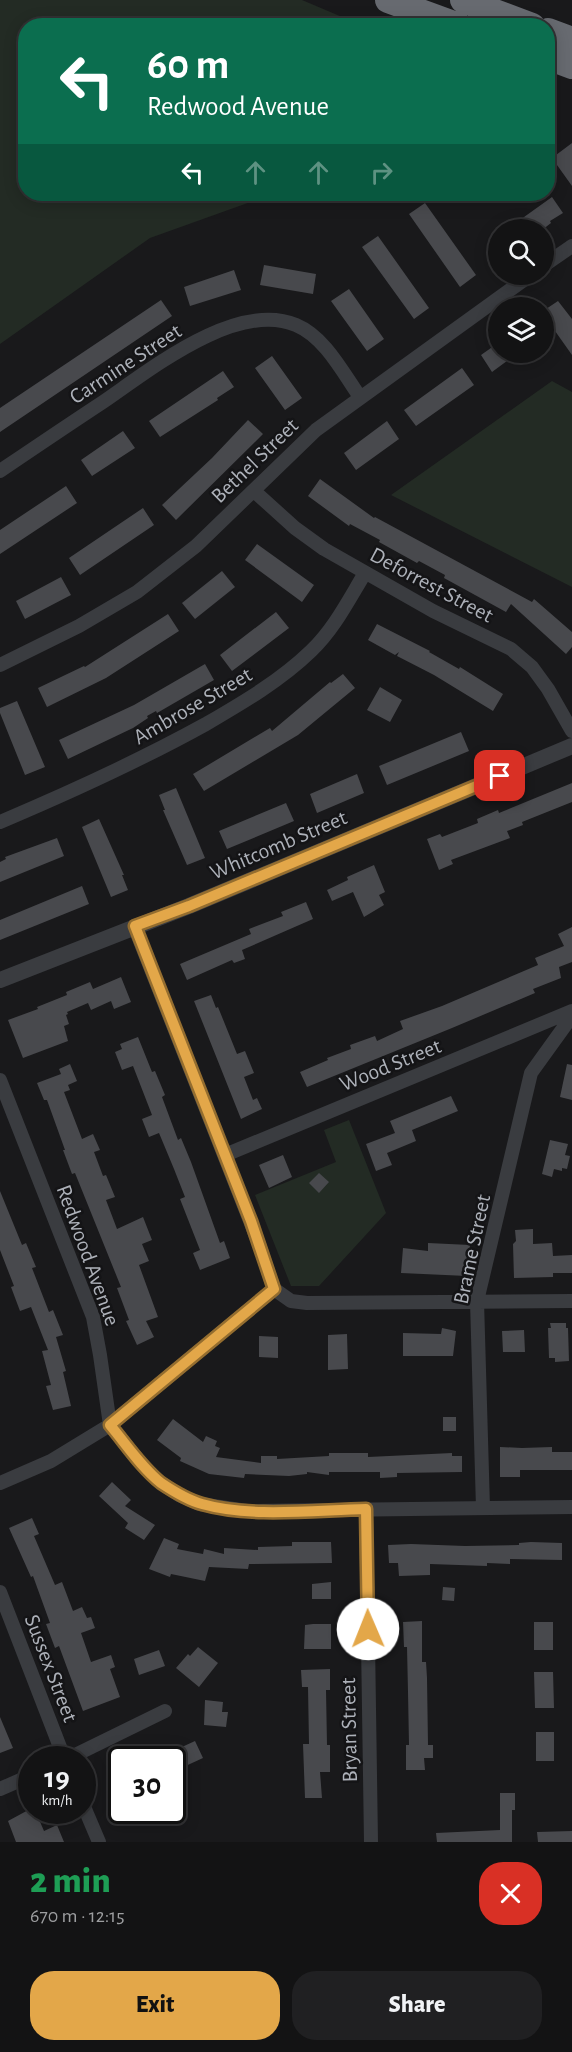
<!DOCTYPE html>
<meta charset="utf-8">
<style>
body{margin:0;font-family:"Alegreya Sans",sans-serif;background:#202022;color:#f1f3f6;height:100vh;display:flex;flex-direction:column;font-size:22px;white-space:nowrap}
*{box-sizing:border-box;margin:0}
p{font-size:20px;color:#9d9ea0}
.icon{flex:none;width:33px;height:33px;fill:none;stroke:currentColor;stroke-width:2;stroke-linecap:round;stroke-linejoin:round}
.map{position:relative;height:1842px;overflow:hidden}
.sheet{display:flex;flex-direction:column;background:#131314;flex:1}
.sheet>*{flex:none}
.top-card{position:absolute;left:18px;top:18px;width:537px;height:183px;border-radius:24px;box-shadow:0 3px 15px #0003,0 0 0 2px #323234;background:#0b6e4f;color:#fff;overflow:hidden}
.fabs{position:absolute;left:488px;top:219px;display:grid;gap:12px}
.fabs a{display:grid;place-items:center;width:66px;height:66px;border-radius:50%;background:#131314;box-shadow:0 3px 15px #0003,0 0 0 2px #323234;font-size:30px}
.speed{position:absolute;left:18px;top:1746px;display:flex;gap:12px;font-size:30px;font-weight:700;text-align:center}
.speed>*{display:grid;place-content:center;width:78px;height:78px;border-radius:50%;background:#131314;box-shadow:0 3px 15px #0003,0 0 0 2px #323234;line-height:1}
.speed small{font-size:15px;font-weight:400}
.speed .limit{border:3px solid #111;border-radius:9px;background:#fff;color:#111}
.pin{position:absolute;display:grid;place-items:center;width:51px;height:51px;color:#fff;margin:-26px;border-radius:12px;box-shadow:0 3px 9px #0006}
.me{position:absolute;width:66px;margin:-33px;rotate:359deg;stroke-linejoin:round;filter:drop-shadow(0 0 4px #0008)}
.turn{display:flex;align-items:center;gap:21px;height:126px;padding:0 30px;font-size:27px}
.turn .icon{width:78px;height:78px;stroke-width:2.5}
.turn b{display:block;font-size:42px;line-height:51px}
.lanes{display:flex;align-items:center;height:57px;padding:0 30px;background:#0003;justify-content:center;gap:30px;direction:ltr}
.lanes .off{opacity:.35}
.round{display:grid;place-items:center;flex:none;width:63px;height:63px;border-radius:24px;background:#202022}
.overview{display:flex;align-items:center;justify-content:space-between;height:102px;padding:0 30px}
h1{font-size:36px;font-weight:800;line-height:45px;color:#1e9e55}
.cta{display:flex;gap:12px;margin-top:auto;padding:12px 30px}
.cta a{flex:1;height:69px;border-radius:24px;background:#e3a749;color:#111;font-size:24px;font-weight:800;line-height:69px;text-align:center}
.cta a+a{background:#202022;color:#f1f3f6}
.map>svg:first-child{display:block}
.green{fill:#232b24}
.building{fill:#48494d}
.lines{fill:none;stroke-linecap:round;stroke-linejoin:round}
.minor{stroke:#3a3c40;stroke-width:14}
.tertiary{stroke:#3a3c40;stroke-width:16}
.motorway{stroke:#676a70;stroke-width:26}
.route-casing{stroke:#946d2f;stroke-width:15}
.route{stroke:#e3a749;stroke-width:10}
.labels{text-anchor:middle;stroke-width:5;stroke-linejoin:round;paint-order:stroke}
.street-label{font-size:22px;fill:#adb1b9;stroke:#141416}
</style>
<div class="map">
<svg width="572" height="1842" viewBox="0 0 572 1842">
<rect width="100%" height="100%" fill="#19191b"/>
<path class="green" d="M0,0H302L361,25L26,26V194H273L150,238L0,344Z
M552,381L572,392V587L391,495Z
M349,1120L386,1213L319,1286H291L255,1195L336,1162L324,1130Z"/>
<path class="building" d="M572,143V186L552,158Z
M552,197L563,213L550,221L551,223L542,230H506Z
M425,203L476,275L460,287L409,214Z
M378,236L429,308L414,319L362,247Z
M264,265L316,274L313,294L260,285Z
M234,270L241,290L190,306L184,287Z
M349,289L384,339L367,351L331,301Z
M161,300L172,316L0,432V408Z
M558,301L572,319V355L543,314V311Z
M498,343V352H519L492,372L481,355Z
M272,356L302,398L285,410L255,368Z
M462,368L474,385L416,426L404,410Z
M223,371L234,387L217,398L218,400L160,437L149,421Z
M248,420L263,434L176,520L162,505L212,458Z
M387,421L399,439L356,470L344,453Z
M123,431L135,448L92,476L81,460Z
M320,479L374,518L375,517L532,602L534,599L572,632V647L566,654L511,604L506,612L444,578L445,575L419,561L417,563L379,542L380,540L350,524L349,526L308,496Z
M66,486L77,503L0,554V530Z
M143,508L154,525L80,575L69,558Z
M257,544L314,585L302,602L245,560Z
M222,571L235,587L195,619L182,603Z
M61,577L71,595L25,619L16,601Z
M276,612L289,628L232,671L220,655Z
M168,614L179,631L106,678L47,707L38,688L84,666L85,667Z
M377,624L430,651L429,652L459,669L460,667L503,694L493,711L434,675L397,656L399,652L395,655L368,640Z
M205,664L214,680L157,713L156,711L147,716L148,718L133,728L68,759L59,740L134,705Z
M343,674L355,688L298,735L204,791L193,774L270,728L272,731L330,682L331,683Z
M380,687L402,700L390,722L367,710Z
M17,701L45,767L25,775L0,713V708Z
M461,732L469,751L387,785L379,766Z
M357,774L364,793L317,813L310,794Z
M572,783V802L522,822L523,825L507,831L510,838L451,860L453,864L439,870L427,839L440,834L442,837L478,823L477,819L498,810L499,813Z
M176,788L205,858L187,865L163,810H165L159,795Z
M286,803L294,821L227,849L219,831Z
M99,819L124,875H122L128,890L111,897L82,827Z
M57,838L64,856L0,882V862L6,859L5,857Z
M374,865L385,892L379,895L384,905L364,917L353,892L332,901L327,890L348,880L347,877Z
M82,886L89,904L0,940V920Z
M306,902L313,919L242,950L245,959L234,963L232,960L187,980L180,964L251,934L249,929L283,916L281,912Z
M572,927V962L559,967L561,978L533,989L535,993L452,1028L307,1087L300,1072L328,1060L327,1058L351,1049L350,1045L375,1036L377,1041L403,1029L400,1021L442,1006L538,965L535,958L564,946L558,934Z
M121,977L131,1002L114,1009L111,1001L91,1010L88,1003L67,1012L68,1014L66,1015L69,1024L64,1026L68,1041L23,1058L8,1020L38,1009L37,1007L67,995L66,992L90,982L93,989Z
M211,995L216,1008L218,1007L237,1054L245,1051L254,1073L244,1077L253,1100L257,1098L262,1109L241,1119L194,1001Z
M138,1037L152,1072L155,1071L165,1095L162,1097L178,1140L181,1138L191,1162L220,1243L224,1241L230,1258L200,1270L193,1253L200,1250L180,1199L185,1197L174,1169L159,1133L149,1137L142,1119L152,1115L133,1066L122,1070L115,1052L122,1049L120,1044Z
M70,1064L77,1081L68,1085L70,1090L64,1092L82,1139L93,1134L100,1150L94,1152L103,1176L106,1175L115,1197L106,1200L117,1229L143,1217L152,1240L142,1244L149,1261L139,1265L158,1317L146,1321L154,1337L137,1345L126,1321L129,1320L117,1288L121,1287L75,1173L72,1174L63,1150H65L47,1100H44L37,1083L61,1074L59,1069Z
M567,1064L572,1065V1100L560,1097Z
M451,1096L458,1111L412,1130L416,1141L387,1153L392,1165L376,1171L366,1144L395,1133L390,1121Z
M550,1140L568,1144L565,1155L570,1156L567,1169L562,1168V1171L554,1169L552,1177L542,1174Z
M283,1155L292,1177L269,1188L259,1165Z
M319,1173L329,1182L319,1193L309,1183Z
M0,1191L22,1245L26,1243L36,1267L32,1268L49,1312L53,1310L63,1335L56,1337L66,1371L63,1372L71,1406L53,1410L46,1386L51,1385L42,1351L48,1350L31,1307L20,1311L11,1287L14,1286L0,1250Z
M533,1229V1244L552,1243L553,1256L572,1255V1273H553V1277L514,1278L513,1244L516,1241L515,1230Z
M428,1243L470,1245L467,1276L401,1273L403,1248L428,1251Z
M550,1323H566V1328H568L569,1361L555,1362V1358H549L548,1328H551Z
M442,1328L456,1331L453,1356H403V1333L441,1334Z
M524,1330L525,1352H503L502,1331Z
M347,1334L348,1369L328,1370V1335Z
M259,1336L278,1337V1358L259,1357Z
M443,1417H456V1431H443Z
M173,1419L203,1442L206,1436L217,1441L215,1446L220,1448L216,1457L261,1463V1456H277V1459L329,1456V1453H368V1457L452,1453V1456H462V1472L397,1473V1477L380,1478V1472H329V1475L307,1472V1474L289,1476L245,1474L244,1478L209,1474L180,1461L181,1458L157,1440Z
M500,1447L522,1448L552,1447V1452H572V1470H520V1477H500Z
M112,1482L131,1500L125,1506L155,1525L144,1540L125,1528L128,1523L99,1496Z
M32,1518L39,1534L34,1536L55,1585L62,1582L73,1611L82,1607L87,1618L91,1617L95,1628L81,1633L91,1662L111,1655L115,1667L110,1669L120,1697L83,1711L59,1646L55,1648L46,1624L50,1623L33,1576L31,1577L9,1528Z
M164,1538L179,1544L177,1549L203,1554L204,1549L224,1554V1548L258,1550V1547L292,1546V1542H331L332,1563L249,1564L248,1569L209,1567L205,1581L171,1574L170,1577L149,1569Z
M531,1542L562,1543V1560L510,1559V1564L487,1563V1566L430,1564V1575L399,1576L398,1563H389L388,1545L411,1544L465,1546L519,1545V1543Z
M331,1582V1599H312V1584Z
M443,1587L455,1588L454,1601L442,1600Z
M422,1621V1662H426L427,1678L428,1745H433V1758H424L425,1770H406V1745H409L408,1692L407,1647H404L403,1622Z
M534,1622H553V1650H534Z
M313,1624H331V1649H304L305,1625Z
M198,1647L218,1663L199,1687L176,1668L188,1654L190,1656Z
M159,1650L165,1666L139,1675L134,1659Z
M330,1669V1690H326L327,1745H330V1772H320L322,1798H305L303,1744H309L308,1687H302L301,1670Z
M534,1672H553L554,1708H535Z
M205,1700L223,1702L222,1712H228L226,1727L204,1725Z
M0,1717L13,1748L0,1753Z
M536,1732H554V1761H536Z
M195,1741L203,1758L179,1769L171,1752Z
M500,1793H515V1810H512V1842H437L436,1833L500,1830Z
M32,1808V1810H35L44,1831L57,1825L64,1842H16L8,1821Z
M572,1831V1842H538L537,1832Z"/>
<g class="lines">
<path class="minor" d="M543,266L572,246
M0,471C34,448 68,425 103,402C150,370 236,300 296,325C325,337 343,373 360,397
M254,491L295,528L324,549L433,611L511,649L532,667L548,689L572,731
M0,665L79,626L137,592L196,546L316,430L532,274
M0,822C71,792 139,761 206,724C242,703 280,681 311,651C334,629 348,601 365,573
M134,926L259,1244L274,1289
M0,1080L93,1317L100,1355L110,1425L143,1466L160,1482L179,1495L200,1504L247,1511L572,1507
M225,1155L572,1011
M274,1289L291,1301L307,1303L572,1301
M0,1483L51,1461L110,1425L274,1289
M483,1508L477,1301L531,1073L572,1016
M366,1509L371,1842
M0,1592L65,1760
M65,1760L165,1711
M0,1789L32,1775
M82,1802L99,1842"/>
<path class="tertiary" d="M0,980L189,906L572,746"/>
<path class="motorway" d="M388,0L459,26
M463,0L532,26
M548,31L572,40
M548,57L572,66"/>
</g>
<g class="lines">
<defs>
<path id="route" d="M368,1629L366,1509C315,1510 251,1518 202,1504C187,1500 173,1491 161,1483C141,1467 126,1444 110,1425L274,1289L251,1221L135,926L189,906L500,776"/>
</defs>
<use href="#route" class="route-casing"/>
<use href="#route" class="route"/>
</g>
<g class="labels">
<g class="street-label">
<text transform="translate(125 363) rotate(-33)" y="8">Carmine Street</text>
<text transform="translate(254 460) rotate(-44)" y="8">Bethel Street</text>
<text transform="translate(432 584) rotate(28)" y="8">Deforrest Street</text>
<text transform="translate(192 705) rotate(-30)" y="8">Ambrose Street</text>
<text transform="translate(278 844) rotate(-23)" y="8">Whitcomb Street</text>
<text transform="translate(390 1064) rotate(-22)" y="8">Wood Street</text>
<text transform="translate(471 1249) rotate(-78)" y="8">Brame Street</text>
<text transform="translate(89 1255) rotate(70)" y="8">Redwood Avenue</text>
<text transform="translate(52 1668) rotate(69)" y="8">Sussex Street</text>
<text transform="translate(348 1730) rotate(-91)" y="8">Bryan Street</text>
</g>
</g>
</svg>
<div class="fabs">
<a><svg class="icon" aria-label="search" viewBox="0 0 24 24"><circle cx="10" cy="10" r="6"/><path d="M15 15l6 6"/></svg></a>
<a><svg class="icon" aria-label="layers" viewBox="0 0 24 24"><path d="M12 4l9 5-9 5-9-5zM3 14l9 5 9-5"/></svg></a>
</div>
<div class="speed"><div>19<small>km/h</small></div><div class="limit">30</div></div>
<div class="pin" style="left:500px;top:776px;background:#d93025"><svg class="icon" aria-label="arrive" viewBox="0 0 24 24"><path d="M6 21V4h12l-3 4 3 4H6"/></svg></div>
<svg class="me" style="left:368px;top:1629px" viewBox="-20 -20 40 40"><circle r="19" fill="#fff"/><path d="M0-13L10 11 0 6-10 11z" fill="#e3a749"/></svg>
<div class="top-card">
<div class="turn"><svg class="icon" aria-label="left" viewBox="0 0 24 24"><path d="M17 20v-9H6M10 6l-5 5 5 5"/></svg><div><b>60 m</b>Redwood Avenue</div></div>
<div class="lanes"><svg class="icon" aria-label="left" viewBox="0 0 24 24"><path d="M17 20v-9H6M10 6l-5 5 5 5"/></svg><svg class="icon off" aria-label="ahead" viewBox="0 0 24 24"><path d="M12 20V5M6 11l6-6 6 6"/></svg><svg class="icon off" aria-label="ahead" viewBox="0 0 24 24"><path d="M12 20V5M6 11l6-6 6 6"/></svg><svg class="icon off" aria-label="right" viewBox="0 0 24 24"><path d="M7 20v-9h11M14 6l5 5-5 5"/></svg></div>
</div>
</div>
<section class="sheet">
<div class="overview"><div><h1>2 min</h1><p>670 m · 12:15</p></div><a class="round" style="background:#d93025;color:#fff"><svg class="icon" aria-label="close" viewBox="0 0 24 24"><path d="M6 6l12 12M18 6L6 18"/></svg></a></div>
<div class="cta"><a>Exit</a><a>Share</a></div>
</section>
